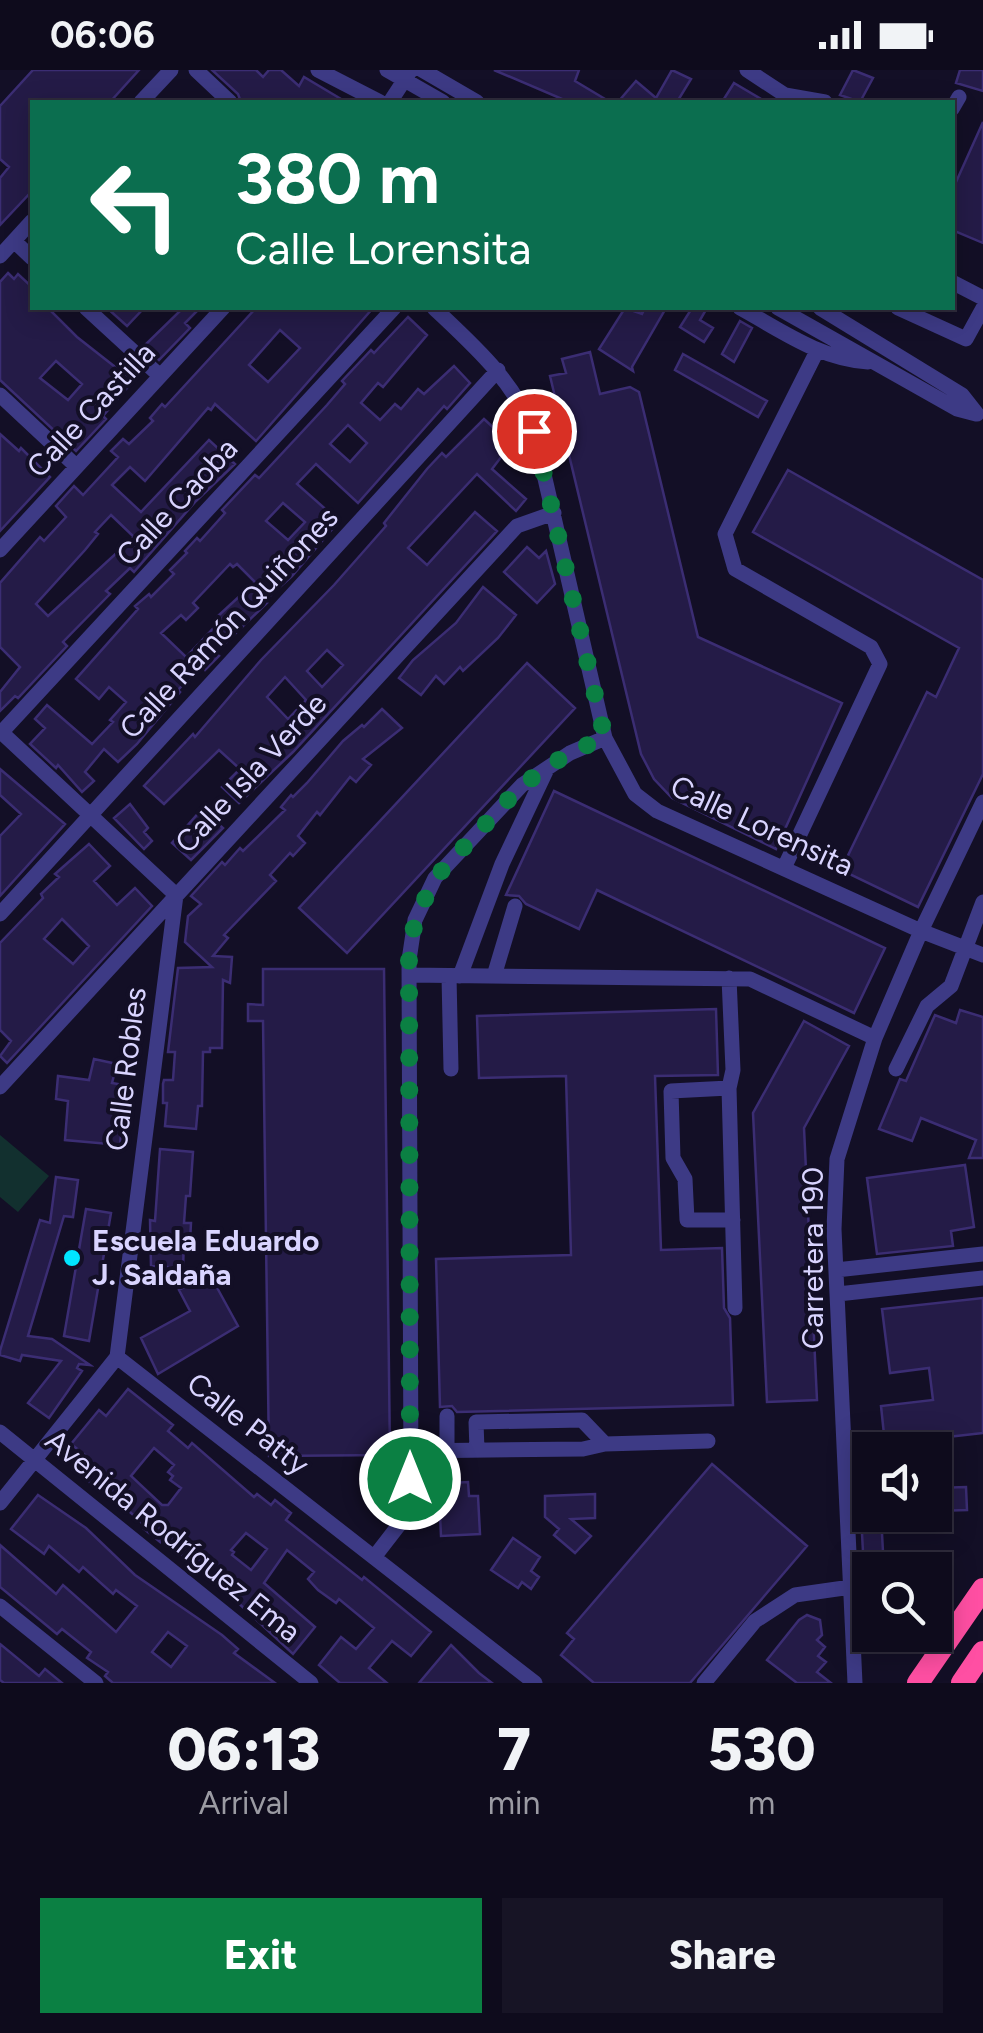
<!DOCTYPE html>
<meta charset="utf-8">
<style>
body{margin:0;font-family:Figtree,sans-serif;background:#171425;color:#f1f3f6;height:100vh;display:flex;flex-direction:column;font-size:38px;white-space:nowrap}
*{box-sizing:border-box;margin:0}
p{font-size:32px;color:#9b9ba3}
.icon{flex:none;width:55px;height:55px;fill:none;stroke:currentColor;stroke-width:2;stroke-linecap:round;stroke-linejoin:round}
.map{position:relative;height:1613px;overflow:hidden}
.panel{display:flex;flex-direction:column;background:#0e0b1c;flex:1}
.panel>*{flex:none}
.guide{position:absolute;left:30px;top:30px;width:925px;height:210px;border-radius:0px;box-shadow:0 5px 25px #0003,0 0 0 2px #2e2b3b;background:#0b6e4f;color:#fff;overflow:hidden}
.tools{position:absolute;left:852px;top:1362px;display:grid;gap:20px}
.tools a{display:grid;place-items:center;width:100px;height:100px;border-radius:0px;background:#0e0b1c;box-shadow:0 5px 25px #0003,0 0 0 2px #2e2b3b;font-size:50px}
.pin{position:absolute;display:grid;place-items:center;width:85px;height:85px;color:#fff;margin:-42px;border:5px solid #fff;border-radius:50%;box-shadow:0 2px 10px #0007}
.me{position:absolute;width:110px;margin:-55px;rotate:0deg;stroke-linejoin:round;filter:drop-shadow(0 0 8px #0008)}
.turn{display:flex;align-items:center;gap:35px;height:210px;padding:0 40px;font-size:45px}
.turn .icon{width:130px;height:130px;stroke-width:2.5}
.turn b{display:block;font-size:70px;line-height:85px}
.eta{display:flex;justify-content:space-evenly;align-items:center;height:170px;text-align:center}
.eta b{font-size:60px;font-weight:800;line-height:70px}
.primary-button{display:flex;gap:20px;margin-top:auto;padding:20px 40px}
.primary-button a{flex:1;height:115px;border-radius:0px;background:#0b8043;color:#fff;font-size:40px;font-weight:800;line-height:115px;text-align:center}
.primary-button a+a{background:#171425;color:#f1f3f6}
.status{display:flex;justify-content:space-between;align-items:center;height:70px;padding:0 50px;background:#0e0b1c;direction:ltr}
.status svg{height:28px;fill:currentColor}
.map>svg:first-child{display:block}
.green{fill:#12302f}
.building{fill:#241b47;stroke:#3b2d73;stroke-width:2.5;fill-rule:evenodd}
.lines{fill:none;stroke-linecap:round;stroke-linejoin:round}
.minor{stroke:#3d3a85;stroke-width:15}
.highway{stroke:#ff4fa3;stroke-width:22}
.route{stroke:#0b8043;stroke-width:18;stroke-dasharray:0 32.4}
.poi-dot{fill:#00e5ff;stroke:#130f26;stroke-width:4}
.labels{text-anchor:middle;stroke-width:8;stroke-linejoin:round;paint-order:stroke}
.street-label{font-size:30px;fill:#d9d4ff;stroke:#130f26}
.poi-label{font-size:30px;font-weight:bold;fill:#d9d4ff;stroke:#130f26;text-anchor:start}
</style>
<div class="status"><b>06:06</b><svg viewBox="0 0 49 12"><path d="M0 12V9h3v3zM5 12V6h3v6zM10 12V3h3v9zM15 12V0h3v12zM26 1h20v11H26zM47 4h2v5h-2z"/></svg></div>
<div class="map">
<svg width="983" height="1613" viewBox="0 0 983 1613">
<rect width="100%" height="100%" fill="#130f26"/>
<path class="green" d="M0,1065L49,1106L18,1142L0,1127Z"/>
<path class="building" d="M33,0H139L110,32H32V121L0,155V108L9,97L0,89V36Z
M212,0H256L263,7L269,0H281L299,16L304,7L346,32H241L238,24Z
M494,0H579L575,11L610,32H569Z
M672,0L691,9L677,32H618L636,11L656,28Z
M853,0L873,8L860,32L840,25Z
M960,0H983V21L956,13Z
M734,13L766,32H722Z
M983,52V173L952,160V121Z
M8,203L14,209L18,204L32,217V238H48L77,267L133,311L103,346L106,349L76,381L0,310V212ZM56,291L82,314L68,330L40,308Z
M107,238H144L127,256Z
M183,238H200L185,253L190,258L159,290L144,276Z
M256,238H373L256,371L215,334L211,340L208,338L145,411L130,397L112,415L141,442L209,370L235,394L196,431L134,502L130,498L106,521L110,524L63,572L67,576L18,628L15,626L0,641V622L20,597L0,577V513L40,467L44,471L66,447L56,436L74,416L83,425L118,387L111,381L123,369L129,374L153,351L150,348L162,334L165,337ZM280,260L300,278L268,312L249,295ZM111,445L134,467L48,546L36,534L85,480L98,464L95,462Z
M625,238L642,244L645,238H666L632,297L633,301L599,279Z
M692,238H707L700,250L713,258L704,272L680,257Z
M408,247L427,265L383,317L378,313L361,333L380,350L395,334L401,339L418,319L424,324L454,296L470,313L447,339L444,336L358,433L316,394L297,414L339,451L292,506L264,531L267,533L215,583L219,586L205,600L201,596L178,620L180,622L137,674L118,692L104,679L85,702L94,711L82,722L58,695L56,698L30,674L45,658L35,649L47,635L92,674L113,652L110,650L126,632L109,617L99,629L76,609L138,539L135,536L149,524L151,527L174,504L170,500L187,483L185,481L197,468L200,471L225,443L222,440L255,405L259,408L327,335L345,314L342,311L371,280L374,283ZM348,355L367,373L350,392L330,374ZM283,433L305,452L288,470L266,451ZM230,494L233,497L237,494L255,512L218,546L222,549L186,587L161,563L181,545L186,550L198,538L193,533Z
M740,251L752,258L734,292L722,284Z
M590,282L600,324L630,317L639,322L698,567L842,633L776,779L672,728L654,709L641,684L550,306L566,303L562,289Z
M683,284L767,331L758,347L675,300Z
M484,349L511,374L492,399L526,429L516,441L477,404L408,478L427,495L475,442L497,461L293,682L239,733L222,717L240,699L219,680L164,734L144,716L193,664L195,667L261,590L334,515L386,456L384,453L427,399L442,383L446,387ZM327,580L343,595L322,617L307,601ZM285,607L306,630L288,649L267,627Z
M0,364L19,381L21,378L50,407L0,461Z
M788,400L983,510V704L918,837L841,800L927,622L936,627L959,578L753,462Z
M527,477L539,488L546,481L555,514L537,533L504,502Z
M483,517L516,545L498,568L463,601L460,597L444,614L436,606L421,625L399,608L413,590L456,553Z
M527,593L575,638L347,883L299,838Z
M382,639L402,658L363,689L371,695L356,712L350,707L320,745L317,742L298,766L305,773L293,786L290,783L270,805L276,811L224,865L228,868L213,886L232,887L230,913L223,910L222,978H210V982H203L202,1036H198L196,1059L165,1056L167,1033H163V1014L164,1010H173L175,982H168L178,898L212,897L185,872L188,846L201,834L191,826L222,792L225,795L240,778L243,781L285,740L281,737L291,725L293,727L307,713L343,671L362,655L364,657Z
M0,699L65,754L0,826V766L21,744L0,725Z
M554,721L885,878L854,943L597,820L579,859L526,834L519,826L506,825Z
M130,734L148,758L144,762L152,771L144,779L114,748Z
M202,739L223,758L191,790L172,773Z
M89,774L110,796L94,811L117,835L135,818L152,836L7,993L0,986L11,971L0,960V873L43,828L41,824L59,807L55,804ZM62,849L89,876L73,894L44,869Z
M263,899H384L390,1385L269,1386L263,951H248V934L263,935Z
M716,939L718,1005L655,1006L661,1180L722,1178L724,1238L730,1248L733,1335L457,1342L452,1336L440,1337L436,1189L571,1185L566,1006L479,1008L477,946Z
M960,940L983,947V1088H969L976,1070L921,1048L912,1071L879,1059L900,1009L906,1011L935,945L956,953Z
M804,951L849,976L804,1058L817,1330L767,1332L753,1043Z
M94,989L117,994L112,1013L118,1014L114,1051L122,1052L120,1075L65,1070L68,1031L56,1029L58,1006L89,1010Z
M160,1079L193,1082L190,1126H186L184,1153H191L190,1172L184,1171L183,1198L151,1196L150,1150L155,1151Z
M965,1095L974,1157L951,1161L953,1176L877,1184L867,1108Z
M56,1107L78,1110L73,1147L64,1146L28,1266L52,1269L90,1295L79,1294L77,1298L82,1301L49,1348L28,1333L61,1291L22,1285L20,1291L0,1285V1281L40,1150L50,1153Z
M86,1139L111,1143L89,1271L64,1266Z
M209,1203L238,1256L158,1304L141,1268L190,1241L179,1220Z
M983,1228V1363L885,1374L881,1336L933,1330L929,1298L890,1303L882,1239Z
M128,1319L173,1355L168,1361L188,1378L192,1373L254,1427L257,1424L271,1435L275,1430L291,1443L286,1450L362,1510L364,1507L431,1562L411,1586L392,1571L369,1598L387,1613H340L319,1595L341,1567L356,1579L374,1558L339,1529L336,1533L318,1520L308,1509L314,1502L287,1480L264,1513L315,1557L293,1584L217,1513L161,1469L160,1472L144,1459L146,1457L130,1442L73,1400L85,1385L71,1374L99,1340L106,1346ZM154,1378L174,1395L168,1402L173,1406L170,1410L181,1418L168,1435H162L131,1406ZM246,1463L267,1479L251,1500L232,1485L234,1482L231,1480Z
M712,1394L807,1476L690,1613H594L561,1585L574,1569L567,1563Z
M468,1412L469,1426H478L480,1464L441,1466L439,1424L452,1423L451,1413Z
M966,1417L967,1440L935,1441V1418Z
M595,1424V1448L571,1449L591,1466L575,1483L554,1465L559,1459L545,1447V1426Z
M38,1425L86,1458L135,1505L222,1565L238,1579L234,1583L275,1613H113L105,1606L108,1602L87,1588L91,1582L62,1559L57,1564L0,1517V1475L56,1524L63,1515L116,1562L137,1536L116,1520L113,1524L83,1497L79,1502L49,1476L44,1484L11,1459ZM168,1562L187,1576L171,1597L152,1582Z
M861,1445H881L884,1500H864Z
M513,1468L540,1487L531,1501L539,1507L531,1519L522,1512L518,1518L491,1500Z
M807,1545L820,1550L822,1565L817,1570L825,1577L818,1586L826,1592L817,1602L831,1613H797L767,1590L799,1550Z
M0,1574L39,1606L45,1599L62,1613H4L0,1610Z
M451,1575L479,1603L492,1613H419Z"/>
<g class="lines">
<path class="minor" d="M196,0L230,32
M318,0L380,32
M387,0L443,32
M422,0L477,32
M747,0L785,25L825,32
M141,32L171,0
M390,32L411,0
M952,39L959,27
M14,171L32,188
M0,186L32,151
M952,212L983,228
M86,238L160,306
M434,238C475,277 511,308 534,361L605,668L635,724L657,741L921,861L983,885
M740,238C782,261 820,289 868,292
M778,238L957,339L976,344
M820,238L962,325L977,344
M898,238L966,269L983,238
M0,325L76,396
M0,480L223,238
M0,661L176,825L117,1287L0,1433
M0,664L394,238
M784,798L880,594L871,577L735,499L725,464L817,281
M0,844L498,300
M409,905L750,909L875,968
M449,906L451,999
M460,906L502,794L547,699
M494,906L515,836
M729,908L733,1000L729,1018L671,1021L673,1088L685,1109L687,1150H733
M896,999L927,936L951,916L983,832
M0,1017L517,456L554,443
M729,1018L735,1238
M836,1200L983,1184
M838,1224L983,1208
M117,1287L535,1613
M447,1346V1381
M0,1362L311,1613
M477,1380L476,1352L582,1350L605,1374
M410,1381L583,1379L605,1374L708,1371
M375,1486L399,1455L411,1409L409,890L415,850L435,808L522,715L570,683L605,668
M0,1536L96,1613
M704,1613L755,1551L795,1525L851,1517
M855,1613L834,1159L837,1089L875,968L921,861L983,732"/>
<path class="highway" d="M918,1613L983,1519
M962,1613L983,1582"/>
</g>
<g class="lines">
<path class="route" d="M410,1409L409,890L415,850L435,808L522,715L570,682L605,668L534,361"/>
</g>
<circle class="poi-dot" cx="72" cy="1188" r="10"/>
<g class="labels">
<g class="street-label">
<text transform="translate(91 340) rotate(-47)" y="10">Calle Castilla</text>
<text transform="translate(177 432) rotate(-47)" y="10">Calle Caoba</text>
<text transform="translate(229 553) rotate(-47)" y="10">Calle Ramón Quiñones</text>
<text transform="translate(251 703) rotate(-47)" y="10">Calle Isla Verde</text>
<text transform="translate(762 756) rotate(25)" y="10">Calle Lorensita</text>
<text transform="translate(126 999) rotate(-83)" y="10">Calle Robles</text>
<text transform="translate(813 1188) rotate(-90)" y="10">Carretera 190</text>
<text transform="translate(248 1354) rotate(38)" y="10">Calle Patty</text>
<text transform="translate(173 1466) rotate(39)" y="10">Avenida Rodríguez Ema</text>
</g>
<g class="poi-label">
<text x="92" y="1181">Escuela Eduardo<tspan x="92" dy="34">J. Saldaña</tspan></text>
</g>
</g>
</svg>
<div class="tools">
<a><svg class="icon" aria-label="sound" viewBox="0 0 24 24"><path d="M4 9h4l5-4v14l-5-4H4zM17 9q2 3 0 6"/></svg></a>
<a><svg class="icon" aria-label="search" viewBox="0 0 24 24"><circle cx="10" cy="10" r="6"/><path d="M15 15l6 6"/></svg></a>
</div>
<div class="pin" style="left:534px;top:361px;background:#d93025"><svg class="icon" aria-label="arrive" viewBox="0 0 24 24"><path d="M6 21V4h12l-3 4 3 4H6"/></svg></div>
<svg class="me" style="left:410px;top:1409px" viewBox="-20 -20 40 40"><circle r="17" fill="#0b8043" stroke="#fff" stroke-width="3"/><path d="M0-11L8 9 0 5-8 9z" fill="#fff"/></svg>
<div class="guide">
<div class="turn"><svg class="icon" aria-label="left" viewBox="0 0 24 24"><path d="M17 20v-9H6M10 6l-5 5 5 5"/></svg><div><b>380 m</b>Calle Lorensita</div></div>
</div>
</div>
<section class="panel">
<div class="eta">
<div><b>06:13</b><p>Arrival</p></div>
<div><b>7</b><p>min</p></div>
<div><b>530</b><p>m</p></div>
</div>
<div class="primary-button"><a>Exit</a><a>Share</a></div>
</section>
